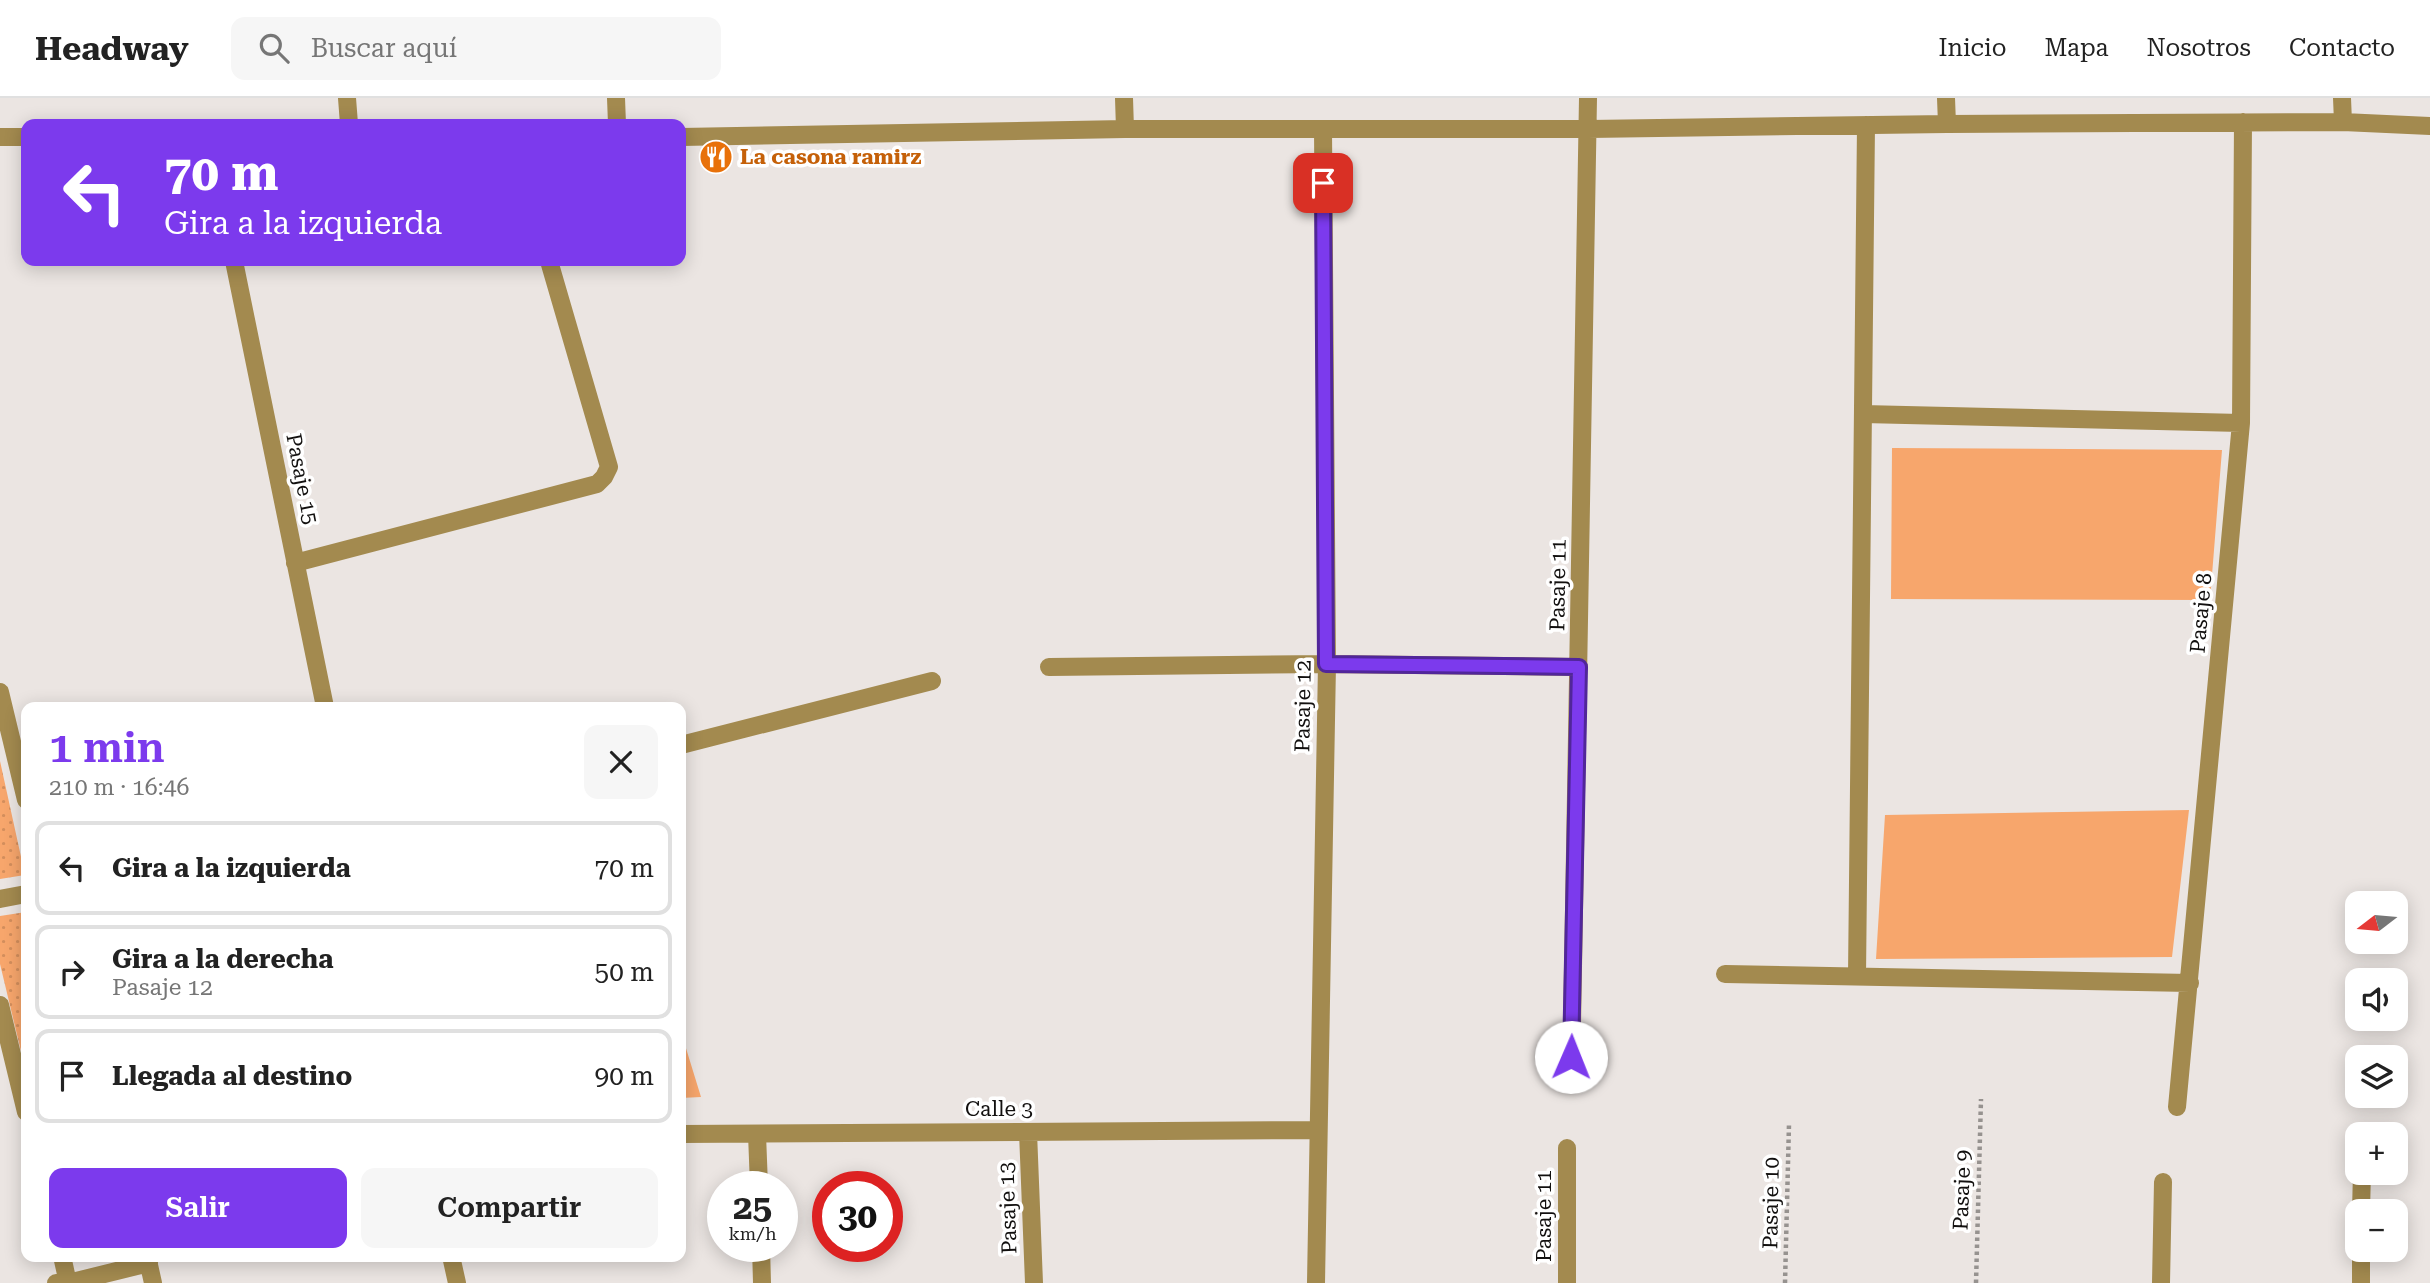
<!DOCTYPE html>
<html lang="es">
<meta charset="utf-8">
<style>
body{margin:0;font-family:"Roboto Serif",serif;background:#f6f6f6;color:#222;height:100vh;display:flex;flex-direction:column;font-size:26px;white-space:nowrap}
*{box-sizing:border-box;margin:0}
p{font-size:23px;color:#767676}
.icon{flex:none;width:38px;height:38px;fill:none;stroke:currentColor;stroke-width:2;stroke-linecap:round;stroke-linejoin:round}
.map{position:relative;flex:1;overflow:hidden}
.sheet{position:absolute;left:21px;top:604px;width:665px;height:560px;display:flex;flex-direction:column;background:#fff;border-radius:14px;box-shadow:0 4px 18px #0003}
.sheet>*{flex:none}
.guide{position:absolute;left:21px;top:21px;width:665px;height:147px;border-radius:14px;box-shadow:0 4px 18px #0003;background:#7c3aed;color:#fff;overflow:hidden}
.needle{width:46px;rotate:254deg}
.tools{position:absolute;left:2345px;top:793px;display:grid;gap:14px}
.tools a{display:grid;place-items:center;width:63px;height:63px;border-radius:14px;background:#fff;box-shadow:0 4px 18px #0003;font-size:35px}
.speed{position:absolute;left:707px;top:1073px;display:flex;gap:14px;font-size:35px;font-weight:700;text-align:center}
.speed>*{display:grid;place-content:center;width:91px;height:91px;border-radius:50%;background:#fff;box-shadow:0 4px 18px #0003;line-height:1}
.speed small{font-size:18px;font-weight:400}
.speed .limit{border:10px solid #d22;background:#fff;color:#111}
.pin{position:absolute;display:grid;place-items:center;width:60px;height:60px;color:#fff;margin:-30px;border-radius:14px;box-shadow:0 4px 10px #0006}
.me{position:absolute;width:77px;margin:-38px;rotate:1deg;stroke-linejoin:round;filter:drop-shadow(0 0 5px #0008)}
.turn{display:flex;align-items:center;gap:24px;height:147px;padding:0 28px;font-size:32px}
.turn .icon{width:91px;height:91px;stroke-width:2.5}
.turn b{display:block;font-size:49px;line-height:60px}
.round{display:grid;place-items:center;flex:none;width:74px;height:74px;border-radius:14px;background:#f6f6f6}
.summary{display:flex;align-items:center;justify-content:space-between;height:119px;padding:0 28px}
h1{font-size:42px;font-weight:600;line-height:52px;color:#7c3aed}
.action{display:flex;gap:14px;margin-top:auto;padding:14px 28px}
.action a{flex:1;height:80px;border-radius:14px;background:#7c3aed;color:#fff;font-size:28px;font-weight:600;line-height:80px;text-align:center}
.action a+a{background:#f6f6f6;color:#222}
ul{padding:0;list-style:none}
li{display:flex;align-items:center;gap:21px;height:94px;margin:0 14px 10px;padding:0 14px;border:4px solid #e0e0e0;border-radius:14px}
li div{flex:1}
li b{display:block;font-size:26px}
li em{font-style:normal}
header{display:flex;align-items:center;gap:42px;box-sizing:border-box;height:98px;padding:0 35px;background:#fff;border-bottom:2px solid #e0e0e0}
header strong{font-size:33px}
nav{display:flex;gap:38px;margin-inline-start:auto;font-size:24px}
.search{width:490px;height:63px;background:#f6f6f6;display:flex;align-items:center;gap:18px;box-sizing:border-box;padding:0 24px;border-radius:14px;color:#767676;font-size:26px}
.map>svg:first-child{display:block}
.grass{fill:url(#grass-dots)}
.park{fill:#f7a66c}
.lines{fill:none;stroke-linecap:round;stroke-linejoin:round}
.path{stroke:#96928f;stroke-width:4.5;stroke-dasharray:3.5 3.5;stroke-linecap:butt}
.minor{stroke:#a38a4f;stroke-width:18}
.route-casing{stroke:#51269a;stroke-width:18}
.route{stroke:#7c3aed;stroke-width:12}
.labels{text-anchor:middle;stroke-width:7;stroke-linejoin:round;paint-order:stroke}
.food-label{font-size:21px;font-weight:bold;fill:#c56008;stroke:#fff;text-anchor:start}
.street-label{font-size:21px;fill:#12100f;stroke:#fff}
</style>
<header>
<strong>Headway</strong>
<div class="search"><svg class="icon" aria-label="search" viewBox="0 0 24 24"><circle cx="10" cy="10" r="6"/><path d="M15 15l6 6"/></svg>Buscar aquí</div>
<nav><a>Inicio</a><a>Mapa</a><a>Nosotros</a><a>Contacto</a></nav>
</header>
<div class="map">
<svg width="2430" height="1185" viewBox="0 0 2430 1185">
<defs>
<pattern id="grass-dots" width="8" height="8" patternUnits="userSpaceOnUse" patternTransform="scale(1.75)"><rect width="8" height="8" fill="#f7a66c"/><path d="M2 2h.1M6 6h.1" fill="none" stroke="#d38e5c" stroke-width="1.8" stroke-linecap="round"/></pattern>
</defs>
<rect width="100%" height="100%" fill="#ebe5e2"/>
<path class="grass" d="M0,663L25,777L0,781Z
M26,814V974L0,866V818Z"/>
<path class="park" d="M1892,350L2222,352L2210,502L1891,501Z
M2189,712L2172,859L1876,861L1885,717Z
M681,934L701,999L681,1000Z"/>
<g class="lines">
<path class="path" d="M1785,1185L1789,1026
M1976,1185L1981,1001"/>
<path class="minor" d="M347,0L349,26
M616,0L617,26
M1124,0L1125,31
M1946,0L1947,26
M2342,0L2343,24
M0,39H26
M681,39L1125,31H1589L1947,26L2343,24L2430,28
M234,163L325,609
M1863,316L2241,325
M295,465L597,386L604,379L609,369L549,163
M1049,569L1327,566L1579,569
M0,594L26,702
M681,647L932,583
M0,801L26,796
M1725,876L2190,885
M1857,878L1866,27
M0,907L26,1014
M1571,986L1588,0
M2177,1009L2241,325L2243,24
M1028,1034L1034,1185
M681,1036L1318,1032
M757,1036L759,1088
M2362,1036V1034
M2361,1113L2362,1074
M761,1148L762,1185
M62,1158L68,1185
M147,1158L153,1185
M451,1158L457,1185
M56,1185H68L149,1165
M1316,1185L1327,566L1323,31
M1567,1185V1050
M2161,1185L2163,1084
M2361,1185V1152"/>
</g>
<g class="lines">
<defs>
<path id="route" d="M1323,85L1326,566L1579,569L1571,959"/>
</defs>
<use href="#route" class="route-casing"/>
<use href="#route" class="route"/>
</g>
<defs>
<symbol id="restaurant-disc" viewBox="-11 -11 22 22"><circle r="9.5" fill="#e8710a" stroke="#fff"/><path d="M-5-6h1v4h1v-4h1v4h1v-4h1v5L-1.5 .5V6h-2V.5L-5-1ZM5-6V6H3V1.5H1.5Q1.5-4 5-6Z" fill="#fff"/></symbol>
</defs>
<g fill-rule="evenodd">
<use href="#restaurant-disc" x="697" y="40" width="38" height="38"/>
</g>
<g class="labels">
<g class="food-label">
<text x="740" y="66">La casona ramirz</text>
</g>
<g class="street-label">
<text transform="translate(302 381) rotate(79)" y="7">Pasaje 15</text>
<text transform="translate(1558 487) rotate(-89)" y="7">Pasaje 11</text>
<text transform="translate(2201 515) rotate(-85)" y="7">Pasaje 8</text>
<text transform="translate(1303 608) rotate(-89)" y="7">Pasaje 12</text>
<text x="999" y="1018">Calle 3</text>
<text transform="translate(1962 1092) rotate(-88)" y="7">Pasaje 9</text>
<text transform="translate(1771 1105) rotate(-89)" y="7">Pasaje 10</text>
<text transform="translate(1008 1110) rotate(-92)" y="7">Pasaje 13</text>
<text transform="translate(1544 1118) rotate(-90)" y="7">Pasaje 11</text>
</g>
</g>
</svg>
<div class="tools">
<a><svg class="needle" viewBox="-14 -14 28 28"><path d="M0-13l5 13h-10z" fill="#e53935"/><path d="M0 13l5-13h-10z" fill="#767676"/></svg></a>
<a><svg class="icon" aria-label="sound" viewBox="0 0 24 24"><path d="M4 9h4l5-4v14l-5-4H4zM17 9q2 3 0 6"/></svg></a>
<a><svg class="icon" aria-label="layers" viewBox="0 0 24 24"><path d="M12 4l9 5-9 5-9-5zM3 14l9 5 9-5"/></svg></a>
<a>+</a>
<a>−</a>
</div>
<div class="speed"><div>25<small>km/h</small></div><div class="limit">30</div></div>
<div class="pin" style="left:1323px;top:85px;background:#d93025"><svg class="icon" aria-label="arrive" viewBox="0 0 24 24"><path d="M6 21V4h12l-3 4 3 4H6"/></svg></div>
<svg class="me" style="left:1571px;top:959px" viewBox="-20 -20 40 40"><circle r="19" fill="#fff"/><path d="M0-13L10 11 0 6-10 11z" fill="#7c3aed"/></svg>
<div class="guide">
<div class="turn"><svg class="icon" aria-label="left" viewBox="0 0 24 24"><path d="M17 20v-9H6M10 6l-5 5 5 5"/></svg><div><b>70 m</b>Gira a la izquierda</div></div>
</div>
<section class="sheet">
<div class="summary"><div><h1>1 min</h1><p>210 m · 16:46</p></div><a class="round"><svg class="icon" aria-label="close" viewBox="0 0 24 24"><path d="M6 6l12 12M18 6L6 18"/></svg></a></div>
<ul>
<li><svg class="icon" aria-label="left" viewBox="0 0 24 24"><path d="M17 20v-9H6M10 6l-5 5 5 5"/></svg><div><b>Gira a la izquierda</b></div><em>70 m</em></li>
<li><svg class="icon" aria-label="right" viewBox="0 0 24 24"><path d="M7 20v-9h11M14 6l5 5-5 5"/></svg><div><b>Gira a la derecha</b><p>Pasaje 12</p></div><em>50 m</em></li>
<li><svg class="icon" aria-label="arrive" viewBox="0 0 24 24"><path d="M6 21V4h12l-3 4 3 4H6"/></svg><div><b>Llegada al destino</b></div><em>90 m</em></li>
</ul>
<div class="action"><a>Salir</a><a>Compartir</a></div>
</section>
</div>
